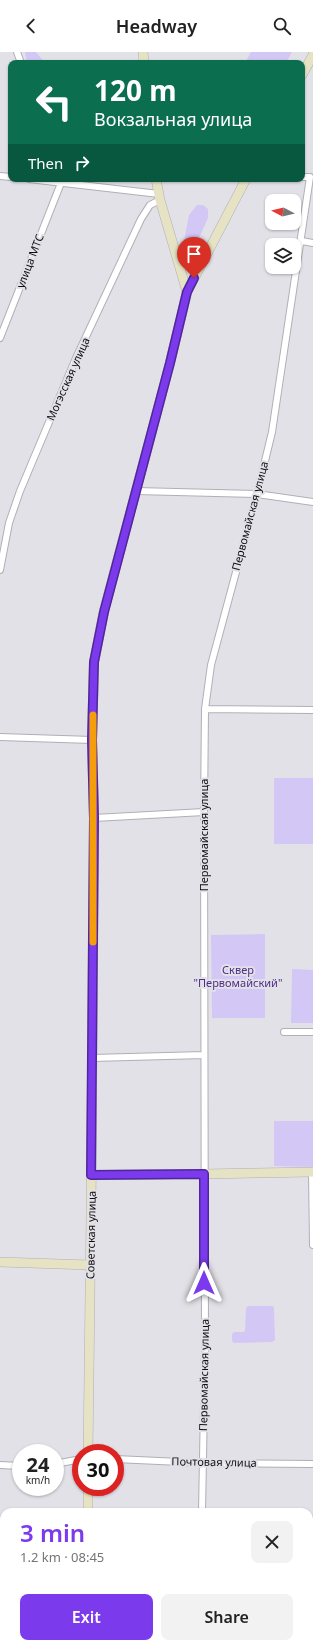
<!DOCTYPE html>
<meta charset="utf-8">
<style>
body{margin:0;font-family:"Noto Sans",sans-serif;background:#f2f2f2;color:#222;height:100vh;display:flex;flex-direction:column;font-size:15px;white-space:nowrap}
*{box-sizing:border-box;margin:0}
p{font-size:13px;color:#767676}
.icon{flex:none;width:22px;height:22px;fill:none;stroke:currentColor;stroke-width:2;stroke-linecap:round;stroke-linejoin:round}
.map{position:relative;flex:1;overflow:hidden}
.details{position:absolute;left:0px;top:1456px;width:313px;height:140px;display:flex;flex-direction:column;background:#fff;border-radius:12px 12px 0 0;box-shadow:0 1px 3px #0004}
.details>*{flex:none}
.hud{position:absolute;left:8px;top:8px;width:297px;height:122px;border-radius:8px;box-shadow:0 1px 3px #0004;background:#0b6e4f;color:#fff;overflow:hidden}
.needle{width:26px;rotate:277deg}
.buttons{position:absolute;left:265px;top:142px;display:grid;gap:8px}
.buttons a{display:grid;place-items:center;width:36px;height:36px;border-radius:8px;background:#fff;box-shadow:0 1px 3px #0004;font-size:20px}
.speed{position:absolute;left:12px;top:1392px;display:flex;gap:8px;font-size:20px;font-weight:700;text-align:center}
.speed>*{display:grid;place-content:center;width:52px;height:52px;border-radius:50%;background:#fff;box-shadow:0 1px 3px #0004;line-height:1}
.speed small{font-size:10px;font-weight:400}
.speed .limit{border:6px solid #d22;background:#fff;color:#111}
.pin{position:absolute;display:grid;place-items:center;width:34px;height:34px;color:#fff;margin:-41px -17px;border-radius:50% 50% 50% 0;rotate:-45deg;box-shadow:0 0 4px #0007}
.pin .icon{rotate:45deg}
.me{position:absolute;width:44px;margin:-22px;rotate:0deg;stroke-linejoin:round;filter:drop-shadow(0 0 3px #0008)}
.turn{display:flex;align-items:center;gap:14px;height:84px;padding:0 20px;font-size:18px}
.turn .icon{width:52px;height:52px;stroke-width:2.5}
.turn b{display:block;font-size:28px;line-height:34px}
.then{display:flex;align-items:center;height:38px;padding:0 20px;background:#0003;gap:8px;font-size:15px}
.round{display:grid;place-items:center;flex:none;width:42px;height:42px;border-radius:8px;background:#f2f2f2}
.head{display:flex;align-items:center;justify-content:space-between;height:68px;padding:0 20px}
h1{font-size:24px;font-weight:600;line-height:30px;color:#7c3aed}
.action{display:flex;gap:8px;margin-top:auto;padding:8px 20px}
.action a{flex:1;height:46px;border-radius:8px;background:#7c3aed;color:#fff;font-size:16px;font-weight:600;line-height:46px;text-align:center}
.action a+a{background:#f2f2f2;color:#222}
header{display:flex;justify-content:space-between;align-items:center;height:52px;padding:0 20px;background:#fff;font-size:18px;font-weight:600}
.map>svg:first-child{display:block}
.green{fill:#d3c7f6}
.lines{fill:none;stroke-linecap:round;stroke-linejoin:round}
.street-casing{stroke:#b1afb6;stroke-width:8}
.secondary-casing{stroke:#b1afb6;stroke-width:10}
.street{stroke:#fff;stroke-width:6}
.secondary{stroke:#e5e3c4;stroke-width:9}
.route-casing{stroke:#51269a;stroke-width:10}
.route{stroke:#7c3aed;stroke-width:7}
.slow{stroke:#f59e0b;stroke-width:7}
.labels{text-anchor:middle;stroke-width:4;stroke-linejoin:round;paint-order:stroke}
.street-label{font-size:11px;fill:#0e0d0f;stroke:#e3e1e8}
.park-label{font-size:11px;fill:#4f2e88;stroke:#e3e1e8}
</style>
<header><svg class="icon" aria-label="back" viewBox="0 0 24 24"><path d="M15 5l-7 7 7 7"/></svg>Headway<svg class="icon" aria-label="search" viewBox="0 0 24 24"><circle cx="10" cy="10" r="6"/><path d="M15 15l6 6"/></svg></header>
<div class="map">
<svg width="313" height="1596" viewBox="0 0 313 1596">
<rect width="100%" height="100%" fill="#e3e1e8"/>
<path class="green" d="M25,0H36L45,11H27Z
M251,0H292L286,11H245Z
M197,153H203L208,157V166L195,195H188L184,189L189,163Z
M274,726H313V792H274Z
M265,882V966H212L211,883Z
M292,917L313,918V971H291Z
M274,1069H313V1115L274,1114Z
M248,1254H273L274,1256L275,1288L272,1290L234,1291L232,1289V1282L234,1280H243L245,1279L246,1256Z"/>
<g class="lines">
<defs>
<path id="street" d="M17,0L21,11
M0,124L11,125
M29,127L159,142
M302,189L313,191
M0,286L61,131
M136,439L257,442L313,450
M0,518L9,471L20,439L76,306L141,167L150,153L160,148
M205,657L313,658
M0,685L92,688
M94,766L204,760
M284,980H313
M92,1006L204,1003
M312,1120L313,1193
M115,1407L203,1411L313,1412
M55,1412L81,1407
M0,1413L21,1414
M202,1460L205,1298L204,760L205,657L211,613L257,442L272,380L310,125H302
M200,1596V1592"/>
<path id="secondary" d="M143,0L144,11
M302,23L313,3
M156,127L160,148L187,240
M91,1123L204,1122L313,1120
M0,1210L90,1213
M88,1401L91,1164L94,766L92,688L94,610L104,559L170,311L187,240L246,127
M88,1435V1460
M88,1592V1596"/>
</defs>
<use href="#street" class="street-casing"/>
<use href="#secondary" class="secondary-casing"/>
<use href="#street" class="street"/>
<use href="#secondary" class="secondary"/>
</g>
<g class="lines">
<defs>
<path id="route" d="M194,226L187,240L170,311L104,560L94,610L92,688L94,766L91,1123L204,1122V1231"/>
</defs>
<use href="#route" class="route-casing"/>
<use href="#route" class="route"/>
<path class="slow" d="M93,663V890"/>
</g>
<g class="labels">
<g class="street-label">
<text transform="translate(30 209) rotate(-69)" y="4">улица МТС</text>
<text transform="translate(68 327) rotate(-66)" y="4">Могэсская улица</text>
<text transform="translate(250 464) rotate(-75)" y="4">Первомайская улица</text>
<text transform="translate(204 783) rotate(-90)" y="4">Первомайская улица</text>
<text transform="translate(91 1183) rotate(-89)" y="4">Советская улица</text>
<text transform="translate(204 1323) rotate(-89)" y="4">Первомайская улица</text>
<text transform="translate(214 1410) rotate(1)" y="4">Почтовая улица</text>
</g>
<g class="park-label">
<text x="238" y="922">Сквер<tspan x="238" dy="13">"Первомайский"</tspan></text>
</g>
</g>
</svg>
<div class="buttons">
<a><svg class="needle" viewBox="-14 -14 28 28"><path d="M0-13l5 13h-10z" fill="#e53935"/><path d="M0 13l5-13h-10z" fill="#767676"/></svg></a>
<a><svg class="icon" aria-label="layers" viewBox="0 0 24 24"><path d="M12 4l9 5-9 5-9-5zM3 14l9 5 9-5"/></svg></a>
</div>
<div class="speed"><div>24<small>km/h</small></div><div class="limit">30</div></div>
<div class="pin" style="left:194px;top:226px;background:#d93025"><svg class="icon" aria-label="arrive" viewBox="0 0 24 24"><path d="M6 21V4h12l-3 4 3 4H6"/></svg></div>
<svg class="me" style="left:204px;top:1231px" viewBox="-20 -20 40 40"><path d="M0-17L14 15 0 8-14 15z" fill="#7c3aed" stroke="#fff" stroke-width="4"/></svg>
<div class="hud">
<div class="turn"><svg class="icon" aria-label="left" viewBox="0 0 24 24"><path d="M17 20v-9H6M10 6l-5 5 5 5"/></svg><div><b>120 m</b>Вокзальная улица</div></div>
<div class="then">Then<svg class="icon" aria-label="right" viewBox="0 0 24 24"><path d="M7 20v-9h11M14 6l5 5-5 5"/></svg></div>
</div>
<section class="details">
<div class="head"><div><h1>3 min</h1><p>1.2 km · 08:45</p></div><a class="round"><svg class="icon" aria-label="close" viewBox="0 0 24 24"><path d="M6 6l12 12M18 6L6 18"/></svg></a></div>
<div class="action"><a>Exit</a><a>Share</a></div>
</section>
</div>
